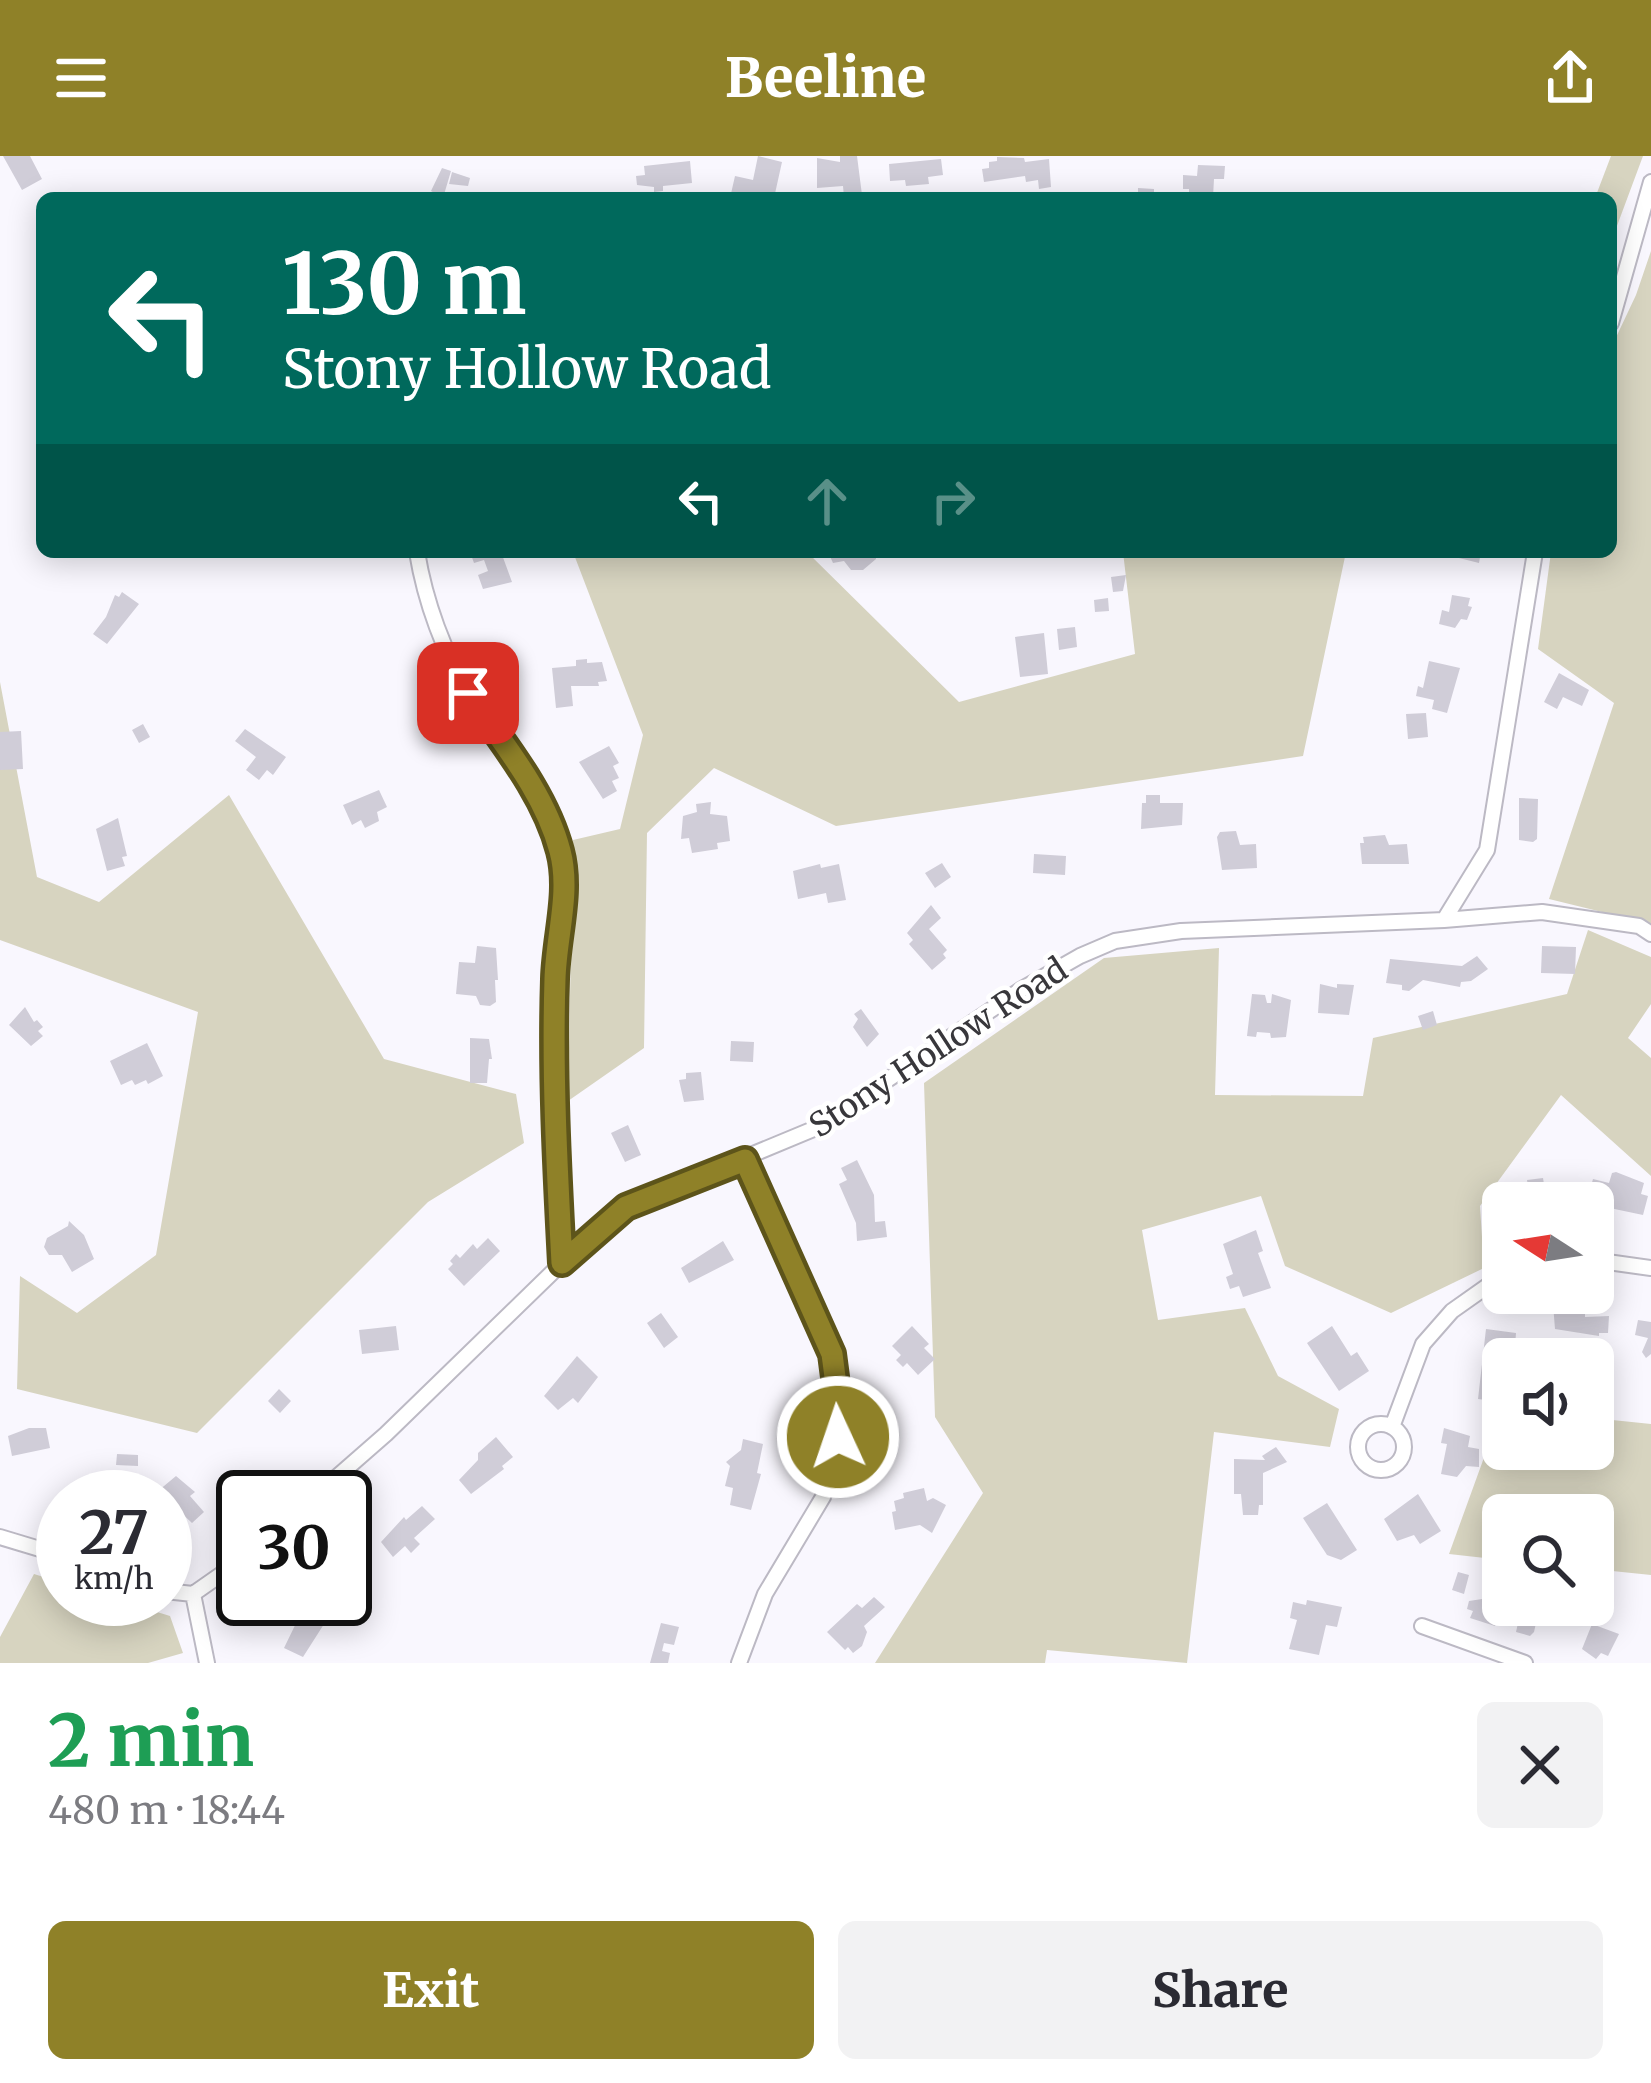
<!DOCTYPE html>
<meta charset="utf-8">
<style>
body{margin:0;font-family:Merriweather,serif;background:#f2f2f3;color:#2b2b33;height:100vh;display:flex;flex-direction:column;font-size:45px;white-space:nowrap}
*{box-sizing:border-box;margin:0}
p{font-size:39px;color:#7c7c81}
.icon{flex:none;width:66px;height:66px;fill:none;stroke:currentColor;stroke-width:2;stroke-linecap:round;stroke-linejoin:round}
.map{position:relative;height:1507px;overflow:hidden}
.drawer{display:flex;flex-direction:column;background:#fff;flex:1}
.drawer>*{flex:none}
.banner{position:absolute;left:36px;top:36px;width:1581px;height:366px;border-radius:18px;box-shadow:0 6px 30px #0003;background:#00695c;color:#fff;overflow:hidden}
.needle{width:78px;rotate:282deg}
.controls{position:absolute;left:1482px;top:1026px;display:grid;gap:24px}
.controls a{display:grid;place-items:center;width:132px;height:132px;border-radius:18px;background:#fff;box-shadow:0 6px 30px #0003;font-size:60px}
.speed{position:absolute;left:36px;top:1314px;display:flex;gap:24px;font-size:60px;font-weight:700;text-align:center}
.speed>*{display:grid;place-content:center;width:156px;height:156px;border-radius:50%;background:#fff;box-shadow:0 6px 30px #0003;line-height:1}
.speed small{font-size:30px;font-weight:400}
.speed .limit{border:6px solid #111;border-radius:18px;background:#fff;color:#111}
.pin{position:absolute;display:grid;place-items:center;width:102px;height:102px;color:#fff;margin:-51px;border-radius:24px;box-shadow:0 6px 18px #0006}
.me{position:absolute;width:132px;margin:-66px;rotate:357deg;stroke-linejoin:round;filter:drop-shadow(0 0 9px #0008)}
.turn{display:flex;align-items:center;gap:42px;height:252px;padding:0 48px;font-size:54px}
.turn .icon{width:156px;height:156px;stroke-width:2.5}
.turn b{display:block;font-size:84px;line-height:102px}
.lanes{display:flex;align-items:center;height:114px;padding:0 48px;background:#0003;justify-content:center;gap:60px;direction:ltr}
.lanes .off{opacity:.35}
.round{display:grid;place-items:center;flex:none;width:126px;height:126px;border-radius:18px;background:#f2f2f3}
.overview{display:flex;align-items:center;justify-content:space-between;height:204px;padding:0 48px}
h1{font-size:72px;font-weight:800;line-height:90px;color:#1e9e55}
.button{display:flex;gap:24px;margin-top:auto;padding:24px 48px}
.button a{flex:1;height:138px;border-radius:18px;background:#8f8128;color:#fff;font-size:48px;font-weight:800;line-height:138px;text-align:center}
.button a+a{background:#f2f2f3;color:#2b2b33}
header{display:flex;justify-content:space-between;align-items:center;height:156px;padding:0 48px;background:#8f8128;color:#fff;font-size:54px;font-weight:800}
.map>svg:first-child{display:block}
.green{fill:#d7d4c0}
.building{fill:#d0cdd8}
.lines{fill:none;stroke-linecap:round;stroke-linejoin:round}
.street-casing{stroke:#bcb9c4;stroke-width:18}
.street{stroke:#fff;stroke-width:14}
.route-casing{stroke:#5d541a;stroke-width:30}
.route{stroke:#8f8128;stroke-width:21}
.labels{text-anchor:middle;stroke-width:9;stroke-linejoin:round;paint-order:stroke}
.street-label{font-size:33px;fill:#38373b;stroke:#fff}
</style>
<header><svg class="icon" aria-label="menu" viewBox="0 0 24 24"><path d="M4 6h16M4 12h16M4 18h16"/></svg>Beeline<svg class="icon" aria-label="share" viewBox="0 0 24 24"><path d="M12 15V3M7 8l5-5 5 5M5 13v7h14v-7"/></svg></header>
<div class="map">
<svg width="1651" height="1507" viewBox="0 0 1651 1507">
<rect width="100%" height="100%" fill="#f9f7fe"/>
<path class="green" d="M1611,0H1643L1611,86V42H1595Z
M1651,95V768L1549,743L1614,547L1538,493L1551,396H1611V192L1636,139Z
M573,396H807L959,546L1135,498L1123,396H1346L1303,600L836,670L714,612L647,677L644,892L568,945L573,684L620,673L643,579Z
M0,526L37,721L99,746L229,639L384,903L516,938L524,987L428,1046L197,1277L17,1233L20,1120L77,1157L156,1099L198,856L0,784Z
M1588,774L1651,801V848L1628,882L1651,902V1020L1561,939L1480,1050L1484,1112L1391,1157L1285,1110L1261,1040L1142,1074L1158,1164L1245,1152L1278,1220L1339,1253L1330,1291L1214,1276L1187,1507L1047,1494L1045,1507H875L983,1337L935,1261L924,927L1104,802L1219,792L1215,939L1363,940L1373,882L1567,838Z
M1502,1252L1503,1293H1593V1262L1651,1268V1419L1593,1413V1359H1503V1404L1449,1398Z
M34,1418L63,1427V1443H115L170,1460L183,1497L148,1507H0V1481Z"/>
<path class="building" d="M3,0H30L42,23L22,34Z
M758,0L782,6L774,42H730L735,20L753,24Z
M840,0H857L862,39L844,41L843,30L817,32V2L840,6Z
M997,1L1024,2L1025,6L1049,3L1051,31L1039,33L1038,24L1026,26L1025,20L984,26L982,13L989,12V6L997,5Z
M941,3L943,19L928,21L929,28L906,30L905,24L890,25L889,8Z
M690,5L692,27L663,30V35L654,36V31L637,29L636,20L645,19L644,10Z
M1198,9L1225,10L1224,23H1214L1213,41L1189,40V33H1183V19L1197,20Z
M442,12L451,15L443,42L431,35Z
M452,16L470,22L468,30L449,28Z
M1138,32L1154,33V42H1138Z
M470,396H501L512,426L483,433L478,419L488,415L484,404L474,407Z
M828,396H876V403L863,414H851L844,405L833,407Z
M1435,396H1481L1479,407Z
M1126,419L1123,435L1113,436L1111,421Z
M122,436L139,448L107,488L93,478L106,461L115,439L119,441Z
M1452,439L1470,442L1468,450L1472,451L1467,464L1461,463L1455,472L1439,468L1442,454L1449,456Z
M1108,442L1109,455L1095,456L1094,444Z
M1075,471L1077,491L1059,494L1057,473Z
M1044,477L1048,518L1020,521L1015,481Z
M587,503V507L602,506L607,525L598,526L599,530H571L573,550L556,552L552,512L576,510V504Z
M1429,505L1460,512L1447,557L1432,553L1434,544L1416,540L1418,530L1423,532Z
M1559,517L1589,534L1582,550L1563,541L1557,553L1544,546Z
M1426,557L1428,581L1408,583L1406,558Z
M143,568L150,581L139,587L132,574Z
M245,573L286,601L273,619L267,614L259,624L246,614L256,601L235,585Z
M21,575L23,613L0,614V576Z
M609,590L619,607L613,610L619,622L612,625L617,635L603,643L579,606Z
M379,634L387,651L377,656L379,665L365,672L361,664L352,669L343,649Z
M1146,639H1160V647H1183L1182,669L1141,673L1142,647H1146Z
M1519,642L1538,643L1537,683L1533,686L1519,684Z
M711,646L710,658L727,660L730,685L717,687L718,693L692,697L689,682L681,683L683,660L697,656L696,648Z
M118,662L127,700L122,701L125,710L107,715L96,673Z
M1236,675L1240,689L1256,688L1257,712L1222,714L1217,681L1220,676Z
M1385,679L1389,689L1407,688L1409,708H1362L1360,687H1364L1363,681Z
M1034,698L1066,700L1065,719L1033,717Z
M942,707L951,721L935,732L925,717Z
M820,708L821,712L839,708L846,744L828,747L826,737L798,743L793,715Z
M931,749L941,762L929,773L947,794L943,798L946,802L932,814L909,788L913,784L907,777Z
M477,790L496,792L498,824H495L496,846L490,850L480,849L476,840L456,838L459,806L475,807Z
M1542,790L1576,791L1575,818L1541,817Z
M1477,800L1488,813L1471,825L1461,826L1460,831L1423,824L1409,835L1402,834V829L1386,827L1390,803L1462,810Z
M1320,828L1337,832V828L1354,829L1349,859L1318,857Z
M1252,838L1265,839L1267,847H1271L1272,838L1291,844L1286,881L1271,882L1270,877L1257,876L1256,881L1247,880Z
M25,851L34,866L37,864L43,871L38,875L43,880L31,890L9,869Z
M861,853L879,878L867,891L853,871L858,863L854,858Z
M1433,855L1437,869L1423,874L1418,860Z
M470,882L489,883L492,903H489L487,927H470Z
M731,885L754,886L753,906L730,905Z
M147,887L163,920L148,928L146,924L135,929L132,924L121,929L110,905Z
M701,916L704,944L684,946L679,924L686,923V917Z
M628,969L641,999L625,1006L611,977Z
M857,1004L874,1039L875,1066L885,1065L887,1081L857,1085L856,1067L839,1028L847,1024L841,1012Z
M1616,1016L1644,1027L1641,1038L1648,1040L1643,1059L1586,1047L1593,1023L1609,1027L1612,1017Z
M1543,1022L1544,1028L1554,1026L1557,1047H1503L1500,1058L1497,1039H1523L1521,1031L1528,1030L1527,1024Z
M69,1065L84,1079L94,1103L72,1116L62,1099H49L44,1091L47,1082L68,1070Z
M1256,1074L1263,1095L1258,1097L1271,1132L1243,1141L1239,1130L1230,1133L1226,1121L1233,1118L1223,1088Z
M488,1082L500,1095L464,1130L448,1113L453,1108L450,1105L456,1098L460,1102L473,1088L477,1093Z
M723,1085L734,1104L689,1127L681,1112Z
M1553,1148L1585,1154V1161L1609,1160L1608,1177H1599V1180L1555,1173Z
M661,1157L678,1181L664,1192L647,1167Z
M1638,1164L1651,1166V1198L1646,1202L1642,1196L1648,1182L1635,1179Z
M396,1170L399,1194L362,1198L359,1174Z
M912,1170L929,1188L924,1192L935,1203L918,1219L907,1207L903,1211L896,1204L901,1199L892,1190Z
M1332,1170L1351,1200L1357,1196L1369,1215L1339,1235L1307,1187Z
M1486,1173L1516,1177L1515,1190L1503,1189L1498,1244L1493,1245L1478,1243Z
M577,1200L598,1221L578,1247L573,1242L558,1254L544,1240Z
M279,1233L291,1245L280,1257L268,1245Z
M29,1272H46L50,1292L12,1300L8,1280Z
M1444,1272L1470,1280L1468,1291L1479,1293V1311L1466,1310L1457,1321L1441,1318L1447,1288L1441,1287Z
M496,1281L513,1301L502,1310L504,1313L471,1338L459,1324L478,1304V1297Z
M743,1283L763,1288L757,1317L761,1318L751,1354L730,1349L733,1332L725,1330L730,1310L726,1306L741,1294Z
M1276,1291L1287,1306L1263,1317V1349H1259L1258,1359H1243L1241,1338H1234V1303L1265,1304L1262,1300Z
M117,1298L138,1299V1310L116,1309Z
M176,1320L195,1336L190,1340L204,1356L192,1367L158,1335Z
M924,1332L927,1345L933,1342L946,1349L932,1377L920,1369L895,1374L892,1356L896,1355L894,1345L904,1342L903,1337Z
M1418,1338L1441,1375L1420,1388L1414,1379L1397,1385L1384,1363Z
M1327,1347L1357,1394L1341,1404L1327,1399L1303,1362Z
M422,1350L435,1363L414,1382L420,1388L411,1397L405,1390L393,1401L381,1386L404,1361L406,1364Z
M1458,1416L1469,1419L1464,1438L1452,1434Z
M1496,1425L1503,1427L1504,1449L1495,1470L1470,1462L1473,1455L1467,1453L1469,1445L1482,1443L1487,1431L1493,1434Z
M1596,1434L1606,1436L1602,1450L1593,1447Z
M874,1441L885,1451L864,1470L867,1476L862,1490L853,1497L848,1491L845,1494L827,1476L857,1448L862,1452Z
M315,1443H340L303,1501L284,1492L301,1457Z
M1307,1444L1342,1451L1337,1471L1326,1469L1319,1499L1289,1493L1297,1464L1290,1462L1293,1446L1306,1449Z
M1522,1449H1540L1534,1476L1530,1480L1516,1476Z
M661,1467L679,1471L674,1489L664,1487L662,1495L670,1497L668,1507H650Z
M1592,1468L1619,1478L1608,1500L1601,1497L1596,1503L1582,1493Z"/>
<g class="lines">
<defs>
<path id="street" d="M1611,167L1651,26
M417,396C425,445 444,498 471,541C502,591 548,638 561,698C570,739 556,783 555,825C553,919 557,1013 562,1107
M1444,764L1542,756L1639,770L1651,778
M1593,1104L1651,1112
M1358 1291a23 23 0 1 1 46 0a23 23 0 1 1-46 0Z
M1392,1271L1423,1188L1452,1155L1503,1119
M314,1341L386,1278L562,1107L626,1051L816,972L1022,833L1080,800L1115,785L1181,775L1444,764L1487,694L1535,396
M0,1381L63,1400
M165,1435L193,1438L243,1403
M193,1438L207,1507
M1422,1470L1525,1507
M739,1507L765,1438L823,1341L838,1281V1243L832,1198L744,1004"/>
</defs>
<use href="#street" class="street-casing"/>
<use href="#street" class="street"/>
</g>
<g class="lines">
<defs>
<path id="route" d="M468,537C502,586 545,637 560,695C571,736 556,781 555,823C552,918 557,1012 562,1107L626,1051L745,1004L832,1198L838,1244V1281"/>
</defs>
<use href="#route" class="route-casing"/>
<use href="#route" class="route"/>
</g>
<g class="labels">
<g class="street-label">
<text transform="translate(938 891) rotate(-33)" y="12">Stony Hollow Road</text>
</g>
</g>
</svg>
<div class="controls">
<a><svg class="needle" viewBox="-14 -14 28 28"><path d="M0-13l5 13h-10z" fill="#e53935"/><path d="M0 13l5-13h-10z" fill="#7c7c81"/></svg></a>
<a><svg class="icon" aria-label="sound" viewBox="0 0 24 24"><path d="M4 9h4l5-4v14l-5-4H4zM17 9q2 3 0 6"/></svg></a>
<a><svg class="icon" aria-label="search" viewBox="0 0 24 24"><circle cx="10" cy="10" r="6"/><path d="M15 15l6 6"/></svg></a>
</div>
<div class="speed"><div>27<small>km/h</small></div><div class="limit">30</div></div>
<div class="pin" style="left:468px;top:537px;background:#d93025"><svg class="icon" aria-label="arrive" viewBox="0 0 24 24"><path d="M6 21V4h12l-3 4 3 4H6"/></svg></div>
<svg class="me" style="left:838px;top:1281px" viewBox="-20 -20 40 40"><circle r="17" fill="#8f8128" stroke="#fff" stroke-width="3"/><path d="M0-11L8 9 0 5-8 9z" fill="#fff"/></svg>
<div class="banner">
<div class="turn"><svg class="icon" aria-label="left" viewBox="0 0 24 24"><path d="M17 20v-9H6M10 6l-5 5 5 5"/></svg><div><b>130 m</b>Stony Hollow Road</div></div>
<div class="lanes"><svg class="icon" aria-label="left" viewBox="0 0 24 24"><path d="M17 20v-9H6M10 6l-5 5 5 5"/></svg><svg class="icon off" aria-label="ahead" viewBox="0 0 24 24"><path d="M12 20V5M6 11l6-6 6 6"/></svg><svg class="icon off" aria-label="right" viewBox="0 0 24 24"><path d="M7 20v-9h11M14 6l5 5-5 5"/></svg></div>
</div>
</div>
<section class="drawer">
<div class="overview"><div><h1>2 min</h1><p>480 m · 18:44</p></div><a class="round"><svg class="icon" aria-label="close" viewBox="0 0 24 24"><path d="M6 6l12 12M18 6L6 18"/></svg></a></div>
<div class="button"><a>Exit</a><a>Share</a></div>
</section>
